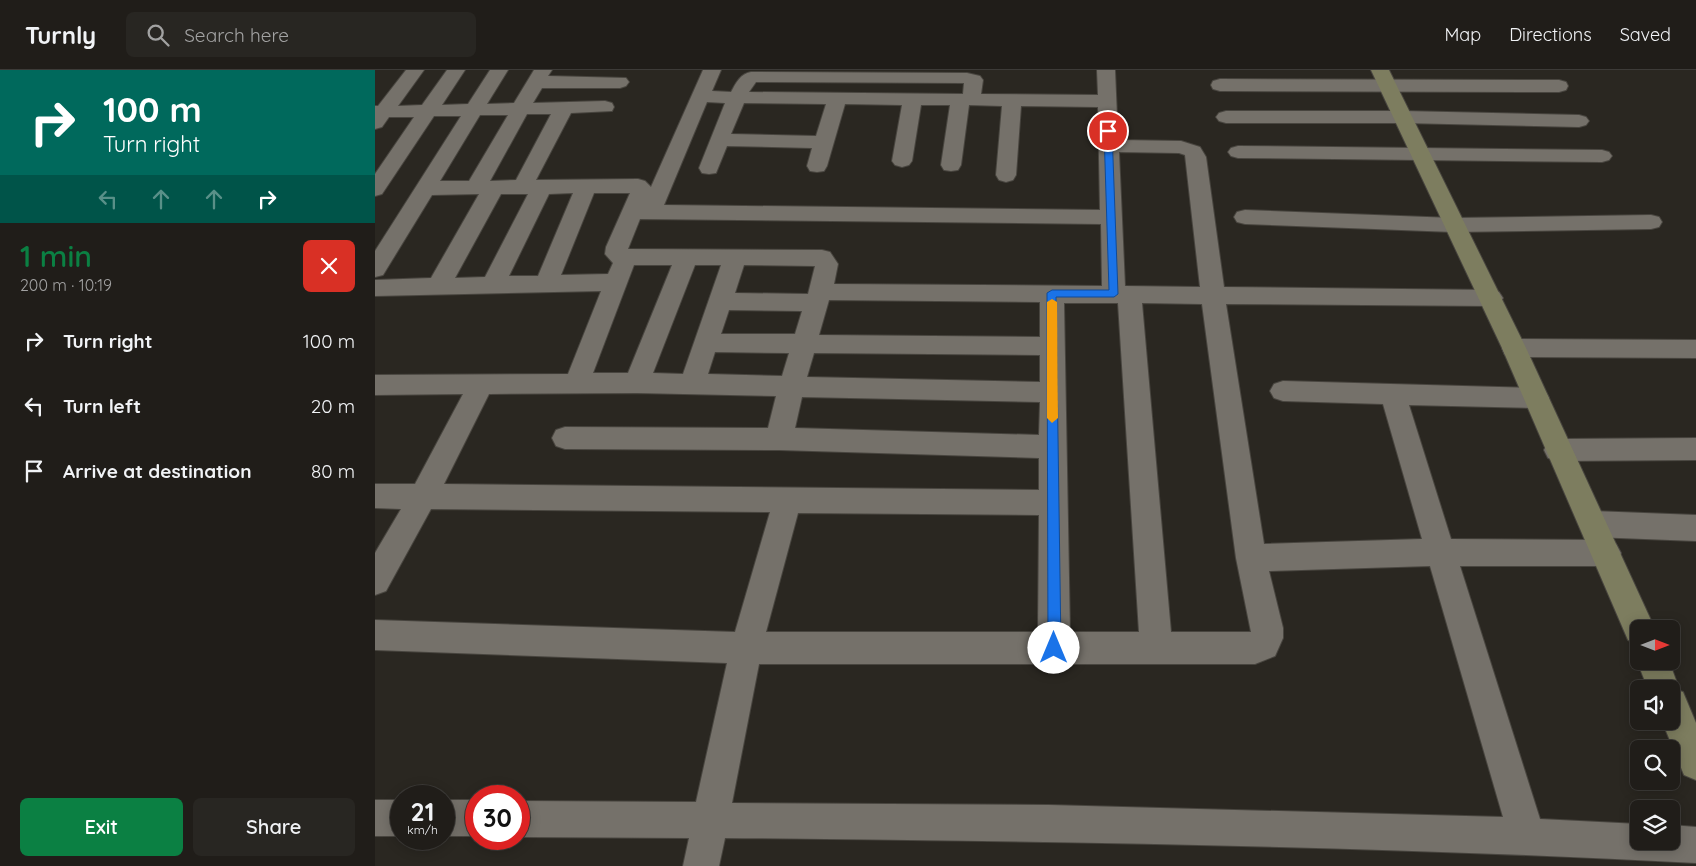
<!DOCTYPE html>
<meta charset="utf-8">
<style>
body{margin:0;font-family:Quicksand,sans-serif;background:#282622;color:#f1f3f6;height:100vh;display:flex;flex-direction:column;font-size:19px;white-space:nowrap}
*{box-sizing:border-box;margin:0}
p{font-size:16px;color:#a2a2a2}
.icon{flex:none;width:28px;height:28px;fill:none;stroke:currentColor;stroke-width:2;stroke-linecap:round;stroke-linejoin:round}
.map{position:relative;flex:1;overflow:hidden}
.panel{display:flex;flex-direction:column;background:#201d19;width:375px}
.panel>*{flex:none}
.guide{background:#00695c;color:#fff;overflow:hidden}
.needle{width:32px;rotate:90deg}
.buttons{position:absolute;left:1255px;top:550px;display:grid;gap:10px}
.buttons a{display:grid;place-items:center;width:50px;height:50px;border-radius:8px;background:#201d19;box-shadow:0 2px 12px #0003,0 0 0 1px #3d3b38;font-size:25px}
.speed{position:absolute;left:15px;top:715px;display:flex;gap:10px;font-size:25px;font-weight:700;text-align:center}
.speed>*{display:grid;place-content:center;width:65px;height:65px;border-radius:50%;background:#201d19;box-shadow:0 2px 12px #0003,0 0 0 1px #3d3b38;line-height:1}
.speed small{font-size:12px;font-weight:400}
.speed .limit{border:8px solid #d22;background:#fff;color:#111}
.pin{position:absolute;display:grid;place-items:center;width:42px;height:42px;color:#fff;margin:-21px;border:2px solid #fff;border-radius:50%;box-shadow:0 1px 5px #0007}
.me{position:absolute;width:55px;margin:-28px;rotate:0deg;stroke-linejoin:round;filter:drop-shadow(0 0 4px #0008)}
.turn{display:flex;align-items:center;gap:18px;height:105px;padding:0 20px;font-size:22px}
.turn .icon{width:65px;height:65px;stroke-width:2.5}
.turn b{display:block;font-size:35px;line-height:42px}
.lanes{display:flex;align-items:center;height:48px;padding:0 20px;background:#0003;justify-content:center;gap:25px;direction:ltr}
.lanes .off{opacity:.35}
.round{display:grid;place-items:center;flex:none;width:52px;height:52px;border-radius:8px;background:#282622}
.headline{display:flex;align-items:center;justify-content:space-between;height:85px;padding:0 20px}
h1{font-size:30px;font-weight:600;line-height:38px;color:#0b8043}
.cta{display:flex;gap:10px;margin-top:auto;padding:10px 20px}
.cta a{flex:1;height:58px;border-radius:8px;background:#0b8043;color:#fff;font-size:20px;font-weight:600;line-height:58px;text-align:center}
.cta a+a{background:#282622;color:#f1f3f6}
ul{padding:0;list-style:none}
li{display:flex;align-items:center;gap:15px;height:65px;padding:0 20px}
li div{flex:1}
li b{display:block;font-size:19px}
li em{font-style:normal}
header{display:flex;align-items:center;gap:30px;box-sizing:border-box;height:70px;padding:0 25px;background:#201d19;border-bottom:1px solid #3d3b38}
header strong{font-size:24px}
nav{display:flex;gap:28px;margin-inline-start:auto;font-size:18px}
.search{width:350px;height:45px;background:#282622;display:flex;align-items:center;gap:12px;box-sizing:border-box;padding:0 18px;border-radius:8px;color:#a2a2a2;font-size:19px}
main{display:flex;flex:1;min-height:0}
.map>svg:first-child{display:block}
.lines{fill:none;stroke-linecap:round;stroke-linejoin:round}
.street-casing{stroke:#48453f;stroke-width:2}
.secondary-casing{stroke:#48453f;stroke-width:2}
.street{fill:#75716a;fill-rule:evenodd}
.secondary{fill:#7d7d5f;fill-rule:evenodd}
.route{fill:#1a73e8;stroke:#114b97}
.slow{fill:#f59e0b}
</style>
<header>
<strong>Turnly</strong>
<div class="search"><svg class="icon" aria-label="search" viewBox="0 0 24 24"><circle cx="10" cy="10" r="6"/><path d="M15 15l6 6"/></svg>Search here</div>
<nav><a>Map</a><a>Directions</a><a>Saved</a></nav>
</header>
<main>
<section class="panel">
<div class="guide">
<div class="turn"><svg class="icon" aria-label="right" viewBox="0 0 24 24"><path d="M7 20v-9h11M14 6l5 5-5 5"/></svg><div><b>100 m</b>Turn right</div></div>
<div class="lanes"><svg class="icon off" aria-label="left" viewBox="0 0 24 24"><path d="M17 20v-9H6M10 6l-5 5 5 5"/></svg><svg class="icon off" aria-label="ahead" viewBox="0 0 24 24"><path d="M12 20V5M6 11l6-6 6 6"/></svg><svg class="icon off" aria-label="ahead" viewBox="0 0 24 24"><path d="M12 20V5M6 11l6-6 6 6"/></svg><svg class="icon" aria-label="right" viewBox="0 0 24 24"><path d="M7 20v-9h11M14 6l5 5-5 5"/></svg></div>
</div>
<div class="headline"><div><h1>1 min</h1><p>200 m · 10:19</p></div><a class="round" style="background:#d93025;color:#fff"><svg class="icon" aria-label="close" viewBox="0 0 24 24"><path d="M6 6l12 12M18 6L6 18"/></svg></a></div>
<ul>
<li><svg class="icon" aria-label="right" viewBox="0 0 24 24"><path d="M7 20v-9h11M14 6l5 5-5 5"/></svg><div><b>Turn right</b></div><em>100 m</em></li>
<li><svg class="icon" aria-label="left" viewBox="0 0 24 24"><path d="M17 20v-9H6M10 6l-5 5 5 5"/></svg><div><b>Turn left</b></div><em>20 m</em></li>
<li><svg class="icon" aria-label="arrive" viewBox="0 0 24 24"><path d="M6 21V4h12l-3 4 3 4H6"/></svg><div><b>Arrive at destination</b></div><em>80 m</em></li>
</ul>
<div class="cta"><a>Exit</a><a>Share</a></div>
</section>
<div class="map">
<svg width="1321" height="796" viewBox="0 0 1321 796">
<rect width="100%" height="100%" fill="#2a2721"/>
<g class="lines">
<defs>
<path id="street" d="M31,0H49L23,36L47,35L72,0H90L67,35L93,34L115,0H133L112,34L139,33L159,0H177L173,6L251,8L254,12L251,16L245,18H167L158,33L230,31L237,33L239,37L237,41L196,43L161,110L263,109L270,111L276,117L328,0H346L337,21L356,22C361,13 365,4 376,2L592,3L605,6L608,10L606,24L723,25L722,0H740L743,70L806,71L825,77L831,87L849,217L1116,220L1124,222L1128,228L1124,234L1116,236L851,234L889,474L1047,469L1008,334L908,331L899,328L895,321L899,314L908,311L1161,318L1170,321L1174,328L1170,335L1161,338L1034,335L1076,469L1231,470L1241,474L1246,483L1241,492L1231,496H1085L1165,749L1264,754V771H1296V755L1321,757V793C998,776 674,771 350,768L344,796H308L314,768L144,767V731L321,732L352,593L0,580V550L360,562L395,442L56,439L11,521L0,525V483L26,439L0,438V414H40L88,324L0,325V305L193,304L226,221L0,226V210L56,208L104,124L57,125L8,205L0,207V181L86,46H59L7,124L0,126V104L39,47H14L7,57L0,59V36H3ZM381,12L589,13L588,24L374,22ZM332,32L350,33L324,98L327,103L334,104L341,103L352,76L437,78L432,96L435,101L442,102L449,101L452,96L470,34L527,35L517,91L520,95L527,97L534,95L537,91L546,35H575L566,95L569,100L576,101L583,100L586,95L594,35L627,36L621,105L624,110L631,112L638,110L641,105L646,36L723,37L725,140L289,135ZM369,33L451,34L441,66L356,64ZM152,44H176L141,110L115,111ZM105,45H133L94,111H65ZM744,82L804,83L810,85L825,217L750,216ZM198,123L163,206H134L174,124ZM219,123H255L231,177L230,184L238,193L233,204L186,205ZM126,124H153L110,207L80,208ZM265,149L726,154L727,216L459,214L463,194L455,182L447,180L253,179ZM259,195H297L253,303H218ZM320,195H346L308,304L278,303ZM369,195L440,196L433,224L360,223ZM454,230L665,232V267L444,265ZM689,233H743L764,562H695ZM767,233L827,234L861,488L876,562H796ZM354,240L427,241L420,264H346ZM340,282L414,283L407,306L333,304ZM439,283L665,285V312L432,307ZM262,323L401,326L393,358L190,357L181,360L177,368L181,376L190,379L404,380L664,388V420L69,414L114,324ZM427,327L665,332L664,365L420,358ZM423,443L664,445L663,562H391ZM1055,496L1128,747L674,735L357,733L384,594H880L900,586L908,568V558L894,501Z
M845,9L1184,10L1191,12L1193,16L1191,20L1184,22L845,21L838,19L836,15L838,11Z
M851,41H1028L1204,45L1211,47L1214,51L1211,55L1204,57L1028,53H851L844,51L841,47L844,43Z
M863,76L1227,80L1234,82L1237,86L1234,90L1227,92L863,88L856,86L853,82L856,78Z
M870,140L1078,148L1276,145L1284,147L1287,152L1284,157L1276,159L1078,162L870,154L862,152L859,147L862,142Z
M1139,269L1321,270V288L1139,287L1130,285L1127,278L1130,271Z
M1321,368V390L1183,391L1173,388L1169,380L1173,372L1183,369Z
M1218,441L1321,445V471L1218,467L1208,463L1204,454L1208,445Z
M0,730H26V766H0Z
M69,730H101V766H69Z"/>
<path id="secondary" d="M996,0H1014L1151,278L1280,559H1264V574L1253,570L1127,278Z
M1264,587V591H1294L1305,621L1308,622L1321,653V710L1309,705L1287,651H1296V619H1273L1262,591Z"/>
</defs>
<use href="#street" class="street-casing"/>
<use href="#secondary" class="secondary-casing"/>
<use href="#street" class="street"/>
<use href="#secondary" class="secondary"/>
</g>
<path class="route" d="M733,59L737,61L743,224L739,227H681L686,578L684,582L679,584L675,582L673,578L672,223L677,220H734L729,61Z"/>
<path class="slow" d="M677,229L682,232L683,348L677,353L672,348V232Z"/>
</svg>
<div class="buttons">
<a><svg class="needle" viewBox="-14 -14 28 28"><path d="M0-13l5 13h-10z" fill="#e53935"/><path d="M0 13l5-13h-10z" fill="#a2a2a2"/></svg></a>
<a><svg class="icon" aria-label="sound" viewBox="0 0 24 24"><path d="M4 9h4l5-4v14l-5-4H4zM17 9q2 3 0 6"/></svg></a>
<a><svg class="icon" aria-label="search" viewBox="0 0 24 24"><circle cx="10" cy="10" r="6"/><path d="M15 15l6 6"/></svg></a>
<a><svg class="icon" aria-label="layers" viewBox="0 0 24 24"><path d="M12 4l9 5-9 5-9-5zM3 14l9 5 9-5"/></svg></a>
</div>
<div class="speed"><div>21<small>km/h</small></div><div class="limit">30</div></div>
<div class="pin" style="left:733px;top:61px;background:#d93025"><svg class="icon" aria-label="arrive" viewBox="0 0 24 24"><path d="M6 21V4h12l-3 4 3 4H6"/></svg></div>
<svg class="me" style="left:679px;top:578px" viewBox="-20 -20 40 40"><circle r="19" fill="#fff"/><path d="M0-13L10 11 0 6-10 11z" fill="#1a73e8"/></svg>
</div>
</main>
